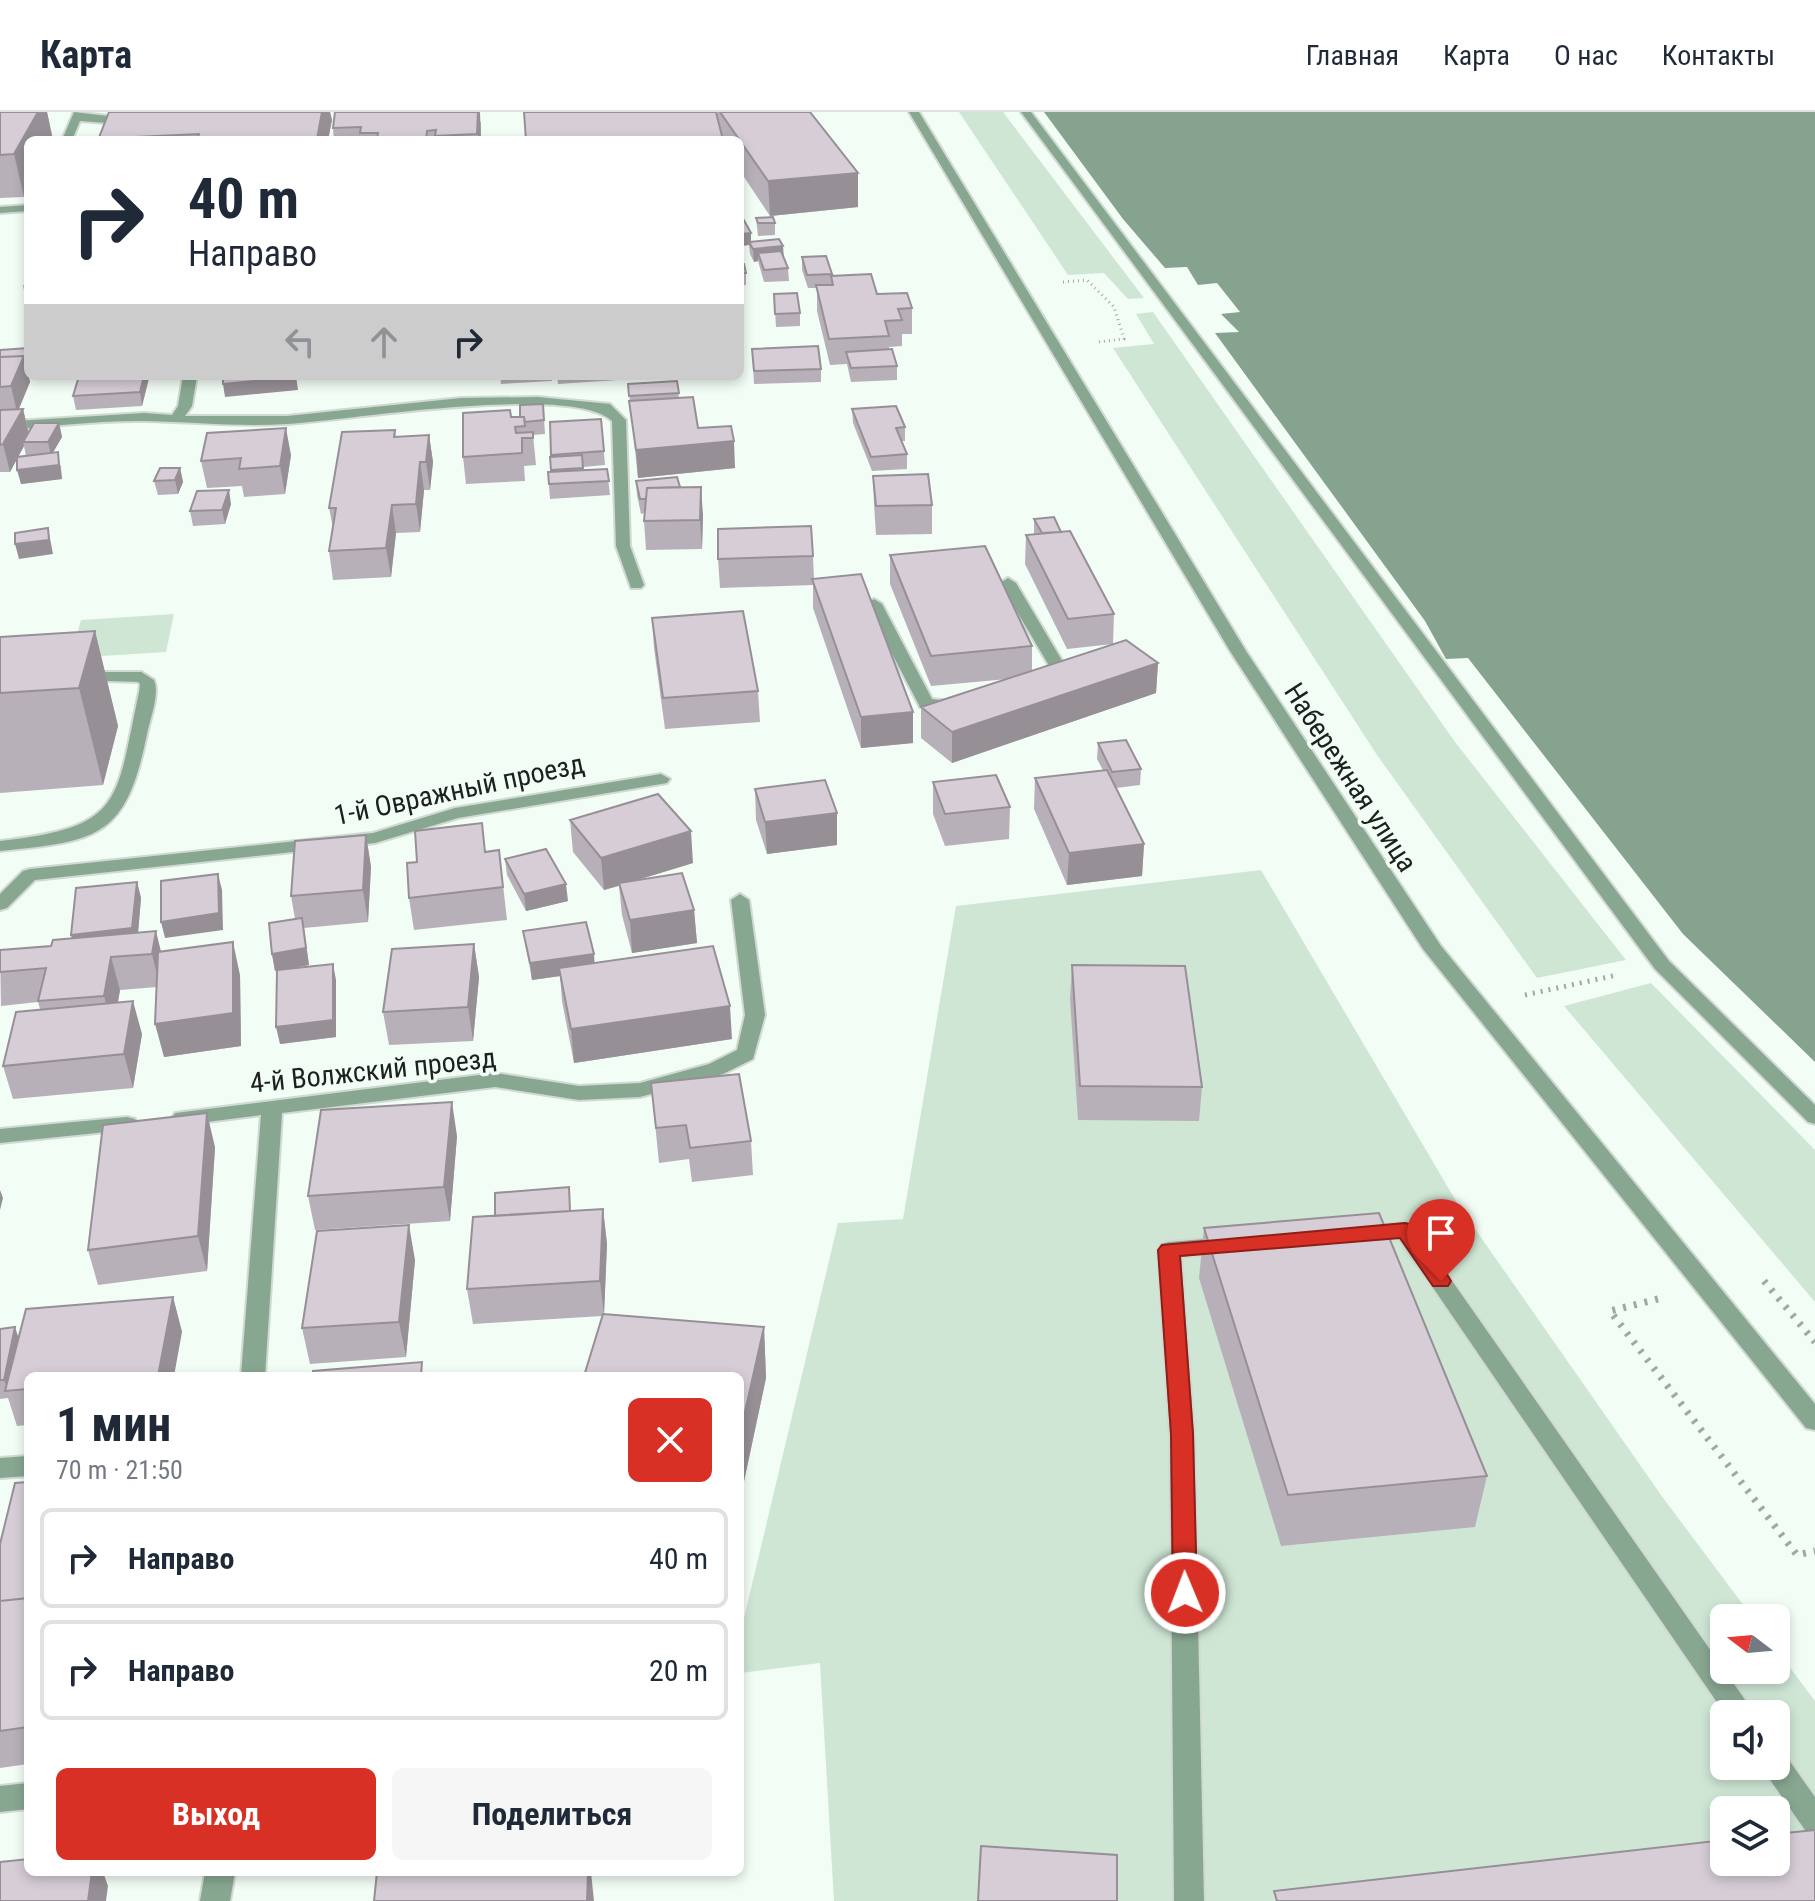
<!DOCTYPE html>
<html lang="ru">
<meta charset="utf-8">
<style>
body{margin:0;font-family:"Roboto Condensed",sans-serif;background:#f6f6f7;color:#1f2937;height:100vh;display:flex;flex-direction:column;font-size:30px;white-space:nowrap}
*{box-sizing:border-box;margin:0}
p{font-size:26px;color:#747a83}
.icon{flex:none;width:44px;height:44px;fill:none;stroke:currentColor;stroke-width:2;stroke-linecap:round;stroke-linejoin:round}
.map{position:relative;flex:1;overflow:hidden}
.panel{position:absolute;left:24px;top:1260px;width:720px;height:504px;display:flex;flex-direction:column;background:#fff;border-radius:12px;box-shadow:0 4px 12px #0003}
.panel>*{flex:none}
.top-card{position:absolute;left:24px;top:24px;width:720px;height:244px;border-radius:12px;box-shadow:0 4px 12px #0003;background:#fff;color:#1f2937;overflow:hidden}
.needle{width:52px;rotate:286deg}
.fabs{position:absolute;left:1710px;top:1492px;display:grid;gap:16px}
.fabs a{display:grid;place-items:center;width:80px;height:80px;border-radius:12px;background:#fff;box-shadow:0 4px 12px #0003;font-size:40px}
.pin{position:absolute;display:grid;place-items:center;width:68px;height:68px;color:#fff;margin:-82px -34px;border-radius:50% 50% 50% 0;rotate:-45deg;box-shadow:0 0 8px #0007}
.pin .icon{rotate:45deg}
.me{position:absolute;width:88px;margin:-44px;rotate:359deg;stroke-linejoin:round;filter:drop-shadow(0 0 6px #0008)}
.turn{display:flex;align-items:center;gap:28px;height:168px;padding:0 32px;font-size:36px}
.turn .icon{width:104px;height:104px;stroke-width:2.5}
.turn b{display:block;font-size:56px;line-height:68px}
.lanes{display:flex;align-items:center;height:76px;padding:0 32px;background:#0003;justify-content:center;gap:40px;direction:ltr}
.lanes .off{opacity:.35}
.round{display:grid;place-items:center;flex:none;width:84px;height:84px;border-radius:12px;background:#f6f6f7}
.overview{display:flex;align-items:center;justify-content:space-between;height:136px;padding:0 32px}
h1{font-size:48px;font-weight:700;line-height:60px}
.primary-button{display:flex;gap:16px;margin-top:auto;padding:16px 32px}
.primary-button a{flex:1;height:92px;border-radius:12px;background:#d93025;color:#fff;font-size:32px;font-weight:700;line-height:92px;text-align:center}
.primary-button a+a{background:#f6f6f7;color:#1f2937}
ul{padding:0;list-style:none}
li{display:flex;align-items:center;gap:24px;height:100px;margin:0 16px 12px;padding:0 16px;border:4px solid #e0e1e3;border-radius:12px}
li div{flex:1}
li b{display:block;font-size:30px}
li em{font-style:normal}
header{display:flex;align-items:center;gap:48px;box-sizing:border-box;height:112px;padding:0 40px;background:#fff;border-bottom:2px solid #e0e1e3}
header strong{font-size:38px}
nav{display:flex;gap:44px;margin-inline-start:auto;font-size:28px}
.map>svg:first-child{display:block}
.green{fill:#cfe6d5;fill-rule:evenodd}
.water{fill:#85a38e}
.lines{fill:none;stroke-linecap:round;stroke-linejoin:round}
.lane-casing{stroke:#d0dad3;stroke-width:4}
.street-casing{stroke:#d0dad3;stroke-width:4}
.path-far2{stroke:#a0a8a2;stroke-width:3;stroke-dasharray:1 4;stroke-linecap:butt}
.path-far1{stroke:#a0a8a2;stroke-width:5;stroke-dasharray:2 6;stroke-linecap:butt}
.path{stroke:#a0a8a2;stroke-width:7;stroke-dasharray:3 8;stroke-linecap:butt}
.lane{fill:#88a791;fill-rule:evenodd}
.street{fill:#88a791;fill-rule:evenodd}
.wall{fill:#b8b0b8;fill-rule:evenodd}
.shaded-wall{fill:#969096}
.building{fill:#d6cdd6;stroke:#969096;stroke-width:2}
.route{fill:#d93025;stroke:#8d1f18;stroke-width:2}
.labels{text-anchor:middle;stroke-width:7;stroke-linejoin:round;paint-order:stroke}
.street-label{font-size:28px;fill:#1d211e;stroke:#f2fdf5}
</style>
<header>
<strong>Карта</strong>
<nav><a>Главная</a><a>Карта</a><a>О нас</a><a>Контакты</a></nav>
</header>
<div class="map">
<svg width="1815" height="1789" viewBox="0 0 1815 1789">
<rect width="100%" height="100%" fill="#f2fdf5"/>
<path class="green" d="M959,0H1003L1144,186L1128,187L1104,161L1068,163Z
M1153,200L1455,630L1626,848L1537,866L1377,643L1113,236L1154,232L1136,202Z
M174,502L166,540L70,546L81,508Z
M1261,758L1459,1094L1661,1383L1753,1506H1724V1558H1776V1537L1815,1589V1789H834L820,1551L740,1561V1523L838,1111L903,1107L956,794ZM1724,1602H1776V1654H1724ZM1724,1698H1776V1750H1724Z
M1651,871L1815,1038V1190L1564,894Z"/>
<path class="water" d="M1044,0H1815V950L1683,822L1468,546L1446,547L1425,509L1215,221L1239,220L1221,202L1240,200L1217,171L1198,173L1187,155L1165,156L1123,107Z"/>
<g class="lines">
<defs>
<path id="lane" d="M74,0L133,7L138,10L133,13L80,9L72,28H62Z
M28,93V99L0,101V95Z
M1008,466L1016,471L1070,562L1068,565L1062,567L1054,562L1000,471Z
M874,487L882,492L932,587L964,591V599L920,595L866,492Z
M141,560L154,568C160,582 150,607 147,622C126,726 99,729 0,739V729C124,715 115,692 139,580L140,572L133,565Z
M1405,1110L1413,1113L1755,1602H1725L1399,1126L1353,1128L1350,1122L1353,1116Z
M1229,1125L1237,1127L1240,1133L1237,1139L1181,1145L1194,1322L1204,1789H1174L1170,1322L1158,1138L1161,1132L1169,1130Z
M1776,1641L1786,1644L1815,1685V1722L1805,1718L1766,1662L1762,1654H1776Z"/>
<path id="street" d="M909,0H919L1246,539L1441,834L1815,1292V1318L1806,1316L1423,837L1230,539Z
M1021,0H1031L1669,849L1815,993V1012L1808,1010L1655,857Z
M183,264H197L192,294L185,304H287L461,286L538,285L610,292L626,308L630,434L644,473L641,476H631L616,434L612,309C572,271 349,308 287,312C240,315 193,310 147,309C98,308 48,315 0,318V310L144,301L172,303L178,294Z
M80,560H141L149,565L141,570L74,568V562Z
M661,662L670,667L667,671L458,706L375,731L35,768L7,796L0,798V782L23,759L30,757L373,721L455,696Z
M740,782L749,788L765,903L753,947L723,962L640,985L579,988L495,975L282,1001L265,1264H241L261,1003L183,1013L175,1011L172,1006L175,1001L495,961L579,974L640,971L709,952L737,938L745,903L731,788Z
M127,1005L135,1007L138,1012L135,1017L0,1031V1017Z
M28,1344V1364L0,1366V1346Z
M28,1671V1697L0,1700V1674Z
M205,1760H235L230,1789H200Z"/>
</defs>
<use href="#lane" class="lane-casing"/>
<use href="#street" class="street-casing"/>
<path class="path-far2" d="M1063,170L1087,168L1114,195L1124,227L1097,230"/>
<path class="path-far1" d="M1525,883L1617,863"/>
<path class="path" d="M1764,1169L1815,1230
M1658,1187L1610,1199L1797,1443L1815,1439"/>
<use href="#lane" class="lane"/>
<use href="#street" class="street"/>
</g>
<path class="wall" d="M0,0H47L53,28H28V77L24,85L0,86Z
M109,0H330L332,8L328,28H98Z
M524,0H810L858,61V95L770,104L740,59V28H526Z
M481,10V28H334L333,16Z
M740,103L751,121V130L784,145L788,156L789,169L764,170L758,149L754,150L750,142L749,133L740,134Z
M756,106L775,111V123L758,124Z
M802,145L832,162V164L912,196V222H902V234L889,235V238L897,254V268L851,270L847,252L830,253L817,199V176H808L802,158Z
M740,152L746,161V173L740,174Z
M28,165V187H26L23,174Z
M774,182L800,201V214L776,215Z
M28,236V264H39L29,265L30,270L19,297H23L29,321L59,311L62,325L53,340L61,354L62,367L21,372L17,347L10,360H0V238ZM24,334L26,344L18,345Z
M752,237L821,257V270L754,272Z
M500,264H551L552,269L501,272Z
M557,264H632L633,267L558,272Z
M149,266L142,294L76,298L73,284Z
M677,269L679,286L698,316L735,356L638,366L628,272Z
M543,292L545,322L533,323L536,353L524,354L525,369L466,372L463,345L511,305H520Z
M852,297L905,315V329H901L907,342V357L872,359L853,311Z
M601,307L605,353L583,355V358L607,357L610,383L550,387L548,360H551L550,310Z
M395,318L396,325L429,323L433,350L430,378H424L420,420L396,421L391,465L333,468L329,439L333,416L329,396Z
M291,343L285,382L244,385L242,374L207,376L201,349Z
M180,356L183,370L178,382L158,383L154,369Z
M873,364L932,393V422L876,423L874,392Z
M636,369L680,375L703,403L702,437L646,438L644,409V401L641,402L637,383Z
M231,392L225,412L193,414L190,399Z
M1034,407L1061,420L1114,502L1113,532L1067,537L1025,452L1026,423L1034,422Z
M890,443L1032,534V559L1158,551L1156,581L952,651L921,626V595L1008,567L931,574L890,472Z
M813,444L814,467L913,600V631L861,636L813,496V473L720,476L718,447Z
M652,506L758,579L760,610L665,617L654,536Z
M95,519L118,614L103,673L0,681V525Z
M1098,631L1141,657L1140,673L1116,676L1144,732L1142,764L1067,773L1034,697L1035,666L1103,658L1097,647Z
M933,670L1010,695L1009,727L945,734L933,702Z
M755,677L837,733L767,742L756,708Z
M570,708L693,751L638,768L694,798L697,831L632,841L622,803L619,774L604,778L573,740Z
M366,723L371,755L368,810L304,816L309,853L289,857L336,868V925L280,932L277,859H275L272,842L295,807L291,784Z
M499,738L507,808L414,818L409,786L486,739Z
M505,747L568,789L526,799L507,763Z
M137,770L141,786L138,821L161,840L240,863L241,934L164,945L157,875L120,878L118,890L142,922L133,976L13,987L3,954L40,897L38,890L1,894L0,838L51,834L72,827Z
M523,819L594,842V851L732,927L574,951L562,889L560,864L532,868Z
M474,832L479,865L473,929L389,933L383,900Z
M1072,853L1202,975L1199,1009L1078,1008L1070,887Z
M651,971L751,1029L753,1063L692,1070L689,1047L659,1051Z
M457,1024L450,1109L315,1118L308,1084Z
M215,1035L207,1159L98,1173L88,1138Z
M603,1097L607,1132L604,1202L764,1215L766,1266L740,1388V1264L602,1204L473,1212L467,1177L572,1099Z
M1204,1116L1487,1364L1475,1415L1281,1434L1199,1166Z
M415,1148L406,1245L310,1252L302,1216Z
M173,1185L182,1220L28,1264V1313L17,1314L8,1286L0,1287V1217L19,1226Z
M28,1370V1652L0,1656V1432Z"/>
<path class="shaded-wall" d="M35,0H47L53,28H28V77L24,85L14,42Z
M322,0H330L332,8L328,28H317Z
M478,0H480L481,28H478Z
M858,61V95L770,104L768,69Z
M751,121V133L749,130V133L740,134V122Z
M783,134L784,147L758,141V149L754,150L753,137Z
M24,244L30,270L17,301L11,274Z
M144,264H149V266L142,294L140,280Z
M296,264L298,278L225,285L223,272Z
M23,297L29,324L23,330L24,334L10,360L3,332Z
M59,311L62,325L51,344L48,330Z
M286,316L291,343L285,382L280,354Z
M429,323L433,350L430,378L426,350Z
M734,329L735,356L638,366L636,338Z
M58,340L62,367L21,372L17,358Z
M420,350L424,378L420,420L416,392Z
M180,356L183,370L178,382L175,368Z
M701,375L703,403L702,437L700,408Z
M229,378L231,392L225,412L222,398Z
M392,393L396,421L391,465L386,436Z
M48,416L53,442L19,447L15,432Z
M95,519L118,614L103,673L79,576Z
M1158,551L1156,581L952,651V620Z
M913,600V631L861,636V605Z
M837,701V733L767,742L765,710Z
M691,719L693,751L604,778L601,746Z
M366,723L371,755L368,810L363,778Z
M1144,732L1142,764L1067,773L1069,741Z
M218,762L222,778L223,818L165,826L161,810Z
M137,770L141,786L137,833L75,840L71,823Z
M566,772L568,789L526,799L524,782Z
M694,798L697,831L632,841L630,808Z
M302,806L309,853L275,859L272,842Z
M156,819L164,852L160,875L152,842Z
M233,830L240,863L241,934L164,945L155,912Z
M474,832L479,865L473,929L468,895Z
M594,842L595,859L559,856L560,864L532,868L530,851Z
M111,845L120,878L113,917L104,884Z
M333,852L336,868V925L280,932L276,915Z
M133,889L142,922L133,976L124,942Z
M730,894L732,927L574,951L571,917Z
M452,990L457,1024L450,1109L444,1075Z
M207,1001L215,1035L207,1159L198,1124Z
M0,1078L3,1086L0,1098Z
M603,1097L607,1132L604,1203L600,1169Z
M409,1113L415,1148L406,1245L399,1210Z
M173,1185L182,1220L174,1264H158Z
M15,1215L21,1233L8,1278L4,1268Z
M764,1215L766,1266L740,1388V1322Z
M92,1760H103L108,1774L106,1789H88Z
M588,1760H591L594,1789H587Z"/>
<path class="building" d="M0,0H38L14,42L0,43Z
M109,0H322L317,27L197,28L199,22L136,25L135,28H98Z
M335,0H478L477,22L435,24L436,18L427,19L426,27L377,28L378,21H360L361,15L333,16Z
M524,0H716L723,28H526Z
M720,0H810L858,61L768,69Z
M740,103H741L751,121L740,122Z
M773,105L775,111H758L756,106Z
M779,127L783,134L753,137L749,130Z
M781,139L788,156L764,158L758,141Z
M826,144L832,162L807,163L802,145Z
M740,152H744L746,161H740Z
M871,162L877,182L907,181L912,196L898,197L902,208L885,209L889,224L829,227L816,173H833L831,164Z
M797,181L800,201L775,202L774,182Z
M818,234L821,257L754,259L752,237Z
M28,236V252H26L24,244L0,245V238Z
M892,237L897,254L851,256L846,240Z
M24,244L11,274L0,275V245Z
M79,264H144L140,280L73,284Z
M223,264H296V265L223,272Z
M677,269L679,281L629,284L628,272Z
M693,285L698,316L731,314L734,329L636,338L629,289Z
M543,292L544,308L525,310L524,305H520V293Z
M896,294L905,315L896,316L907,342L871,345L852,297Z
M23,297L3,332L0,333V298Z
M510,298L511,305H524L525,314L515,315L516,321L533,320V326H522V341L463,345V301Z
M601,307L604,339L551,343L550,310Z
M34,311H59L48,330H23Z
M286,316L280,354L239,357L241,346L201,349L207,321Z
M395,318L394,325L429,323L426,350H420L416,392L392,393L386,436L329,439L336,396H329L342,320Z
M58,340L59,353L17,358V345Z
M582,343L583,356L551,358L550,345Z
M160,356H180L175,368L154,369Z
M607,357L609,369L549,372L548,360Z
M928,362L932,393L876,394L873,364Z
M677,365L680,375L647,376L646,387H640L636,369Z
M701,375L700,408L644,409L647,376Z
M229,378L222,398L190,399L197,379Z
M1054,405L1061,420L1042,421L1034,407Z
M811,414L813,444L718,447V417Z
M48,416L49,428L15,432V421Z
M1070,419L1114,502L1068,507L1026,423Z
M985,434L1032,534L931,544L890,443Z
M861,462L913,600L861,605L812,467Z
M743,499L758,579L663,586L652,506Z
M95,519L79,576L0,581V525Z
M1126,528L1158,551L952,620L921,595Z
M1126,628L1141,657L1112,660L1098,631Z
M1107,658L1144,732L1069,741L1035,666Z
M996,663L1010,695L945,702L933,670Z
M825,668L837,701L765,710L755,677Z
M658,682L691,719L601,746L570,708Z
M482,711L485,740L499,738L503,775L409,786L407,751L417,750L415,719Z
M366,723L363,778L291,784L295,729Z
M546,737L566,772L524,782L505,747Z
M682,761L694,798L630,808L619,771Z
M218,762L219,801L161,810V769Z
M137,770L132,816L71,823L76,776Z
M302,806L306,836L272,842L269,811Z
M586,810L594,842L530,851L523,819Z
M156,819L152,842L111,845L104,884L38,889L46,856L0,860V838L51,834L53,828Z
M233,830V901L155,912L158,840Z
M474,832L468,895L383,900L392,837Z
M713,834L730,894L571,917L559,856Z
M333,852V908L276,915L277,858Z
M1072,853L1185,854L1202,975L1080,974Z
M133,889L124,942L3,954L16,900Z
M739,962L751,1029L690,1036L686,1013L656,1016L651,971Z
M452,990L444,1075L308,1084L321,998Z
M207,1001L198,1124L88,1138L103,1013Z
M569,1075L570,1099L495,1104V1081Z
M603,1097L600,1169L467,1177L473,1105Z
M1379,1101L1487,1364L1288,1383L1204,1116Z
M409,1113L399,1210L302,1216L317,1119Z
M173,1185L158,1264H28V1277L5,1279L26,1197Z
M603,1202L764,1215L740,1322V1264H584Z
M15,1215L4,1268H0V1217Z
M422,1250L421,1264H312L313,1259Z
M28,1370V1486L0,1489V1432L15,1371Z
M28,1486V1615L0,1619V1489Z
M1815,1718V1789H1277L1274,1779L1724,1728V1750H1776V1722Z
M981,1734L1117,1743V1789H978Z
M28,1747V1760H92L88,1789H0V1750Z
M377,1760H588L587,1789H374Z"/>
<path class="route" d="M1405,1111L1413,1113L1448,1164L1451,1169L1448,1174H1433L1400,1126L1180,1144L1193,1322L1197,1481L1194,1488L1185,1490L1177,1488L1173,1481L1171,1322L1158,1138L1162,1133Z"/>
<g class="labels">
<g class="street-label">
<text transform="translate(1351 665) rotate(57)" y="10">Набережная улица</text>
<text transform="translate(459 677) rotate(-12)" y="10">1-й Овражный проезд</text>
<text transform="translate(373 958) rotate(-6)" y="10">4-й Волжский проезд</text>
</g>
</g>
</svg>
<div class="fabs">
<a><svg class="needle" viewBox="-14 -14 28 28"><path d="M0-13l5 13h-10z" fill="#e53935"/><path d="M0 13l5-13h-10z" fill="#747a83"/></svg></a>
<a><svg class="icon" aria-label="sound" viewBox="0 0 24 24"><path d="M4 9h4l5-4v14l-5-4H4zM17 9q2 3 0 6"/></svg></a>
<a><svg class="icon" aria-label="layers" viewBox="0 0 24 24"><path d="M12 4l9 5-9 5-9-5zM3 14l9 5 9-5"/></svg></a>
</div>
<div class="pin" style="left:1441px;top:1169px;background:#d93025"><svg class="icon" aria-label="arrive" viewBox="0 0 24 24"><path d="M6 21V4h12l-3 4 3 4H6"/></svg></div>
<svg class="me" style="left:1185px;top:1481px" viewBox="-20 -20 40 40"><circle r="17" fill="#d93025" stroke="#fff" stroke-width="3"/><path d="M0-11L8 9 0 5-8 9z" fill="#fff"/></svg>
<div class="top-card">
<div class="turn"><svg class="icon" aria-label="right" viewBox="0 0 24 24"><path d="M7 20v-9h11M14 6l5 5-5 5"/></svg><div><b>40 m</b>Направо</div></div>
<div class="lanes"><svg class="icon off" aria-label="left" viewBox="0 0 24 24"><path d="M17 20v-9H6M10 6l-5 5 5 5"/></svg><svg class="icon off" aria-label="ahead" viewBox="0 0 24 24"><path d="M12 20V5M6 11l6-6 6 6"/></svg><svg class="icon" aria-label="right" viewBox="0 0 24 24"><path d="M7 20v-9h11M14 6l5 5-5 5"/></svg></div>
</div>
<section class="panel">
<div class="overview"><div><h1>1 мин</h1><p>70 m · 21:50</p></div><a class="round" style="background:#d93025;color:#fff"><svg class="icon" aria-label="close" viewBox="0 0 24 24"><path d="M6 6l12 12M18 6L6 18"/></svg></a></div>
<ul>
<li><svg class="icon" aria-label="right" viewBox="0 0 24 24"><path d="M7 20v-9h11M14 6l5 5-5 5"/></svg><div><b>Направо</b></div><em>40 m</em></li>
<li><svg class="icon" aria-label="right" viewBox="0 0 24 24"><path d="M7 20v-9h11M14 6l5 5-5 5"/></svg><div><b>Направо</b></div><em>20 m</em></li>
</ul>
<div class="primary-button"><a>Выход</a><a>Поделиться</a></div>
</section>
</div>
